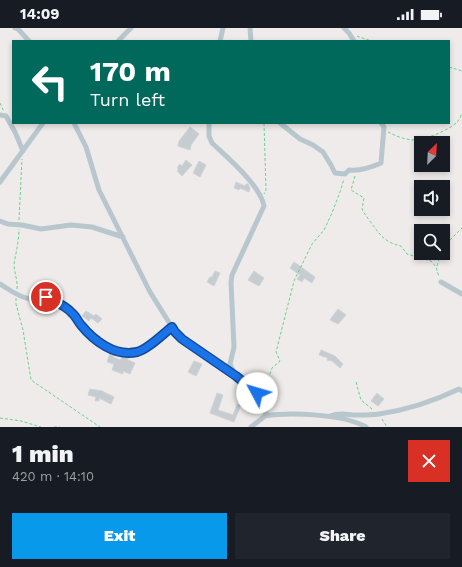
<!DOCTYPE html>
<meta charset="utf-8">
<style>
body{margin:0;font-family:"Work Sans",sans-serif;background:#20242c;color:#f1f3f6;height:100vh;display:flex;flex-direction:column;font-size:15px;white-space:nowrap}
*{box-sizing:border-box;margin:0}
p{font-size:13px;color:#9ea1a6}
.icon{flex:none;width:22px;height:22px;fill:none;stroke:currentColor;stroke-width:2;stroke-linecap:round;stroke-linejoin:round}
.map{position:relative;height:399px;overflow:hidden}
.panel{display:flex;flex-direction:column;background:#171b24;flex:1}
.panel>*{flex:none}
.banner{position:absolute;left:12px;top:12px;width:438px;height:84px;border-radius:0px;box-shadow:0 2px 6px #0003;background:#00695c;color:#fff;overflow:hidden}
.needle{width:26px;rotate:24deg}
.buttons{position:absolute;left:414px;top:108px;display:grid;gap:8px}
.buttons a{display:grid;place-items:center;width:36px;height:36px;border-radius:0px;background:#171b24;box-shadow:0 2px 6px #0003;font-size:20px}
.pin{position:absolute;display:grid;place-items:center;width:34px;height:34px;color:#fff;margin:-17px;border:2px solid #fff;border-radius:50%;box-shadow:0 1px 4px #0007}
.me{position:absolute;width:44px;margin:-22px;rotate:309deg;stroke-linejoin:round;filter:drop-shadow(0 0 3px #0008)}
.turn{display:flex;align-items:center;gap:14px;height:84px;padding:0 12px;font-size:18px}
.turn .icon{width:52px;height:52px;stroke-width:2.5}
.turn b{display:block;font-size:28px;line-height:34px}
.round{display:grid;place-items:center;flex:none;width:42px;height:42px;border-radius:0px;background:#20242c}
.overview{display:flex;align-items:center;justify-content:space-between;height:68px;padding:0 12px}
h1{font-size:24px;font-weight:800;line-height:30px}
.button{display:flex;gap:8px;margin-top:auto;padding:8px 12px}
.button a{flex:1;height:46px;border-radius:0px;background:#0899eb;color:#fff;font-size:16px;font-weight:800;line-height:46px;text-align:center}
.button a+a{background:#20242c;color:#f1f3f6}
.status{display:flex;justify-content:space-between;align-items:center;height:28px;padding:0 20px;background:#171b24;direction:ltr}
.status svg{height:11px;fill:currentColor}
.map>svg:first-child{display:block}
.building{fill:#c7ccd1;stroke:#ced3d8}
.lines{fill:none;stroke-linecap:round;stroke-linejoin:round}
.path{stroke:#68d389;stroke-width:1;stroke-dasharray:3 2;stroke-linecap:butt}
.street{stroke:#b8c7cd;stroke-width:5}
.route-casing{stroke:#114b97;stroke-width:10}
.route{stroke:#1a73e8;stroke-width:7}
</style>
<div class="status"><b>14:09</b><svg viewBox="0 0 49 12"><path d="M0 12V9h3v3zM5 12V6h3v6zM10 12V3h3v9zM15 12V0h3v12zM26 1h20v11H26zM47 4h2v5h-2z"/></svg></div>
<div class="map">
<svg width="462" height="399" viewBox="0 0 462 399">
<rect width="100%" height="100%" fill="#efebeb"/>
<path class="building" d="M190,99L199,106L191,117L190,122L178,118L179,113Z
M186,132L192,137L182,148L177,143L179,141L177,140L180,136L182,138Z
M199,133L206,137L200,149L193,145Z
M236,154L245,158L246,156H248L250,160L249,164L240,160L239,162L234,160Z
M294,234L315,249L312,255L304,250L302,254L297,251L300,247L290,240Z
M215,243L220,245L214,258L207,254L210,249H212Z
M254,243L264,250L259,258L248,252Z
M338,281L346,287L338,296L330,292Z
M86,283L94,288L96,286L102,291L98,295L91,290L89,293L82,288Z
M321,322L335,328L343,336L340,340L332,333L327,332L328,330L319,327Z
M110,325L114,327L113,329L121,332L122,329H127L128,330V332L135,335L130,346L123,343V346L112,342L114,336L107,334Z
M194,333L202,336L196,348L188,344Z
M90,361L102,363L114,369L111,376L99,370V373H95L96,369L88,367Z
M217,365L223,367L218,382L233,387L237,376L241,377L234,394L210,385Z
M377,365L384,371L378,378L371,373Z"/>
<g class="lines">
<path class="path" d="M357,8L371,13
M449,39L462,43
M0,75L4,84
M264,95L266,162L264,166
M388,104C396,108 405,112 415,112C425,112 452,101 458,93C460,91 461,87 462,85
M355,148L351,162L364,170L362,181C364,186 367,188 369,192C380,206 383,214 401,218L407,226L431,233L436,239L439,249
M19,192L22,131
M443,219L462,200
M437,238L441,225
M17,261C18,252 14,245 14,236C16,224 19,213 19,201
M16,270V276L23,302L31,352L100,399
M356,354L361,372L372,381
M263,365L272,340L280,333L276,324L294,253L312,216L324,202L332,185L340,164L344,151
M0,390L21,393L41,399
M382,391L387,399
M54,399H60"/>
<path class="street" d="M15,0L18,1L29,13
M250,0L251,13
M344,0L349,5L354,13
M118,13L131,0
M220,13L223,0
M0,87L6,88L15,104L23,123
M74,95L86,119L99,162L150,264L175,304L182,311L236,348L257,365L261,371L266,383L265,388C290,384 344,386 366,399
M209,95V108L212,115C228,130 260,157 264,178L232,247L231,254L234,319L230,336L235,347
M280,95L300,111L313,117L323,124L331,137L335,145L345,146L349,142C361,143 370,140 381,135L384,99L381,95
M0,154L43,95
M0,193L8,196L22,197L41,201L71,197L92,199L123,209
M441,254L462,266
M0,256C10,262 18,269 30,271C35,272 40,269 45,270C50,270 57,274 61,277C71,282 75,290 82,299C95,313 116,330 137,324C148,321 162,306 172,299
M330,388C340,384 347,387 358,387C365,387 372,387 379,386C407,382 434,373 459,361L462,363
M251,399L265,388"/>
</g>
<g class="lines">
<defs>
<path id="route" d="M46,269C55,274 65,277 72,285C76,288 78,294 81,297C94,313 115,329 137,324C147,322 163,306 172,299L175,304L182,311L236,348L257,365"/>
</defs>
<use href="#route" class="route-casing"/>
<use href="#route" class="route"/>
</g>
</svg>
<div class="buttons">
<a><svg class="needle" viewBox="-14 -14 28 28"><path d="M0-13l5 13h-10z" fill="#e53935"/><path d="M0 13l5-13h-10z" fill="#9ea1a6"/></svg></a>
<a><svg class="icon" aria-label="sound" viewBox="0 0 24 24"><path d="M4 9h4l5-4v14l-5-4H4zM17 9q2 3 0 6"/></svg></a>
<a><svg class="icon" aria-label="search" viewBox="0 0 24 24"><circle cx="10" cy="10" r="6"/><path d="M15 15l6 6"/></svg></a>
</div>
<div class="pin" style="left:46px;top:269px;background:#d93025"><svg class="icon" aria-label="arrive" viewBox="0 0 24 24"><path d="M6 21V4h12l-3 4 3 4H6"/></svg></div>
<svg class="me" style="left:257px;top:365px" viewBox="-20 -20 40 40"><circle r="19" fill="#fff"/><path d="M0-13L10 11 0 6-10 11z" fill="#1a73e8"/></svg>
<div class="banner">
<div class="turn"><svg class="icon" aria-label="left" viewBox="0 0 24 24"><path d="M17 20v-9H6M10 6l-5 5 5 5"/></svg><div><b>170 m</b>Turn left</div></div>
</div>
</div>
<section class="panel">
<div class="overview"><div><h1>1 min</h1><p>420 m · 14:10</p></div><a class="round" style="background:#d93025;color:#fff"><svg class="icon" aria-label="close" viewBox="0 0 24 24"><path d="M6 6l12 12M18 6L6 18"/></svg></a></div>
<div class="button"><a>Exit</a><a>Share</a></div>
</section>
